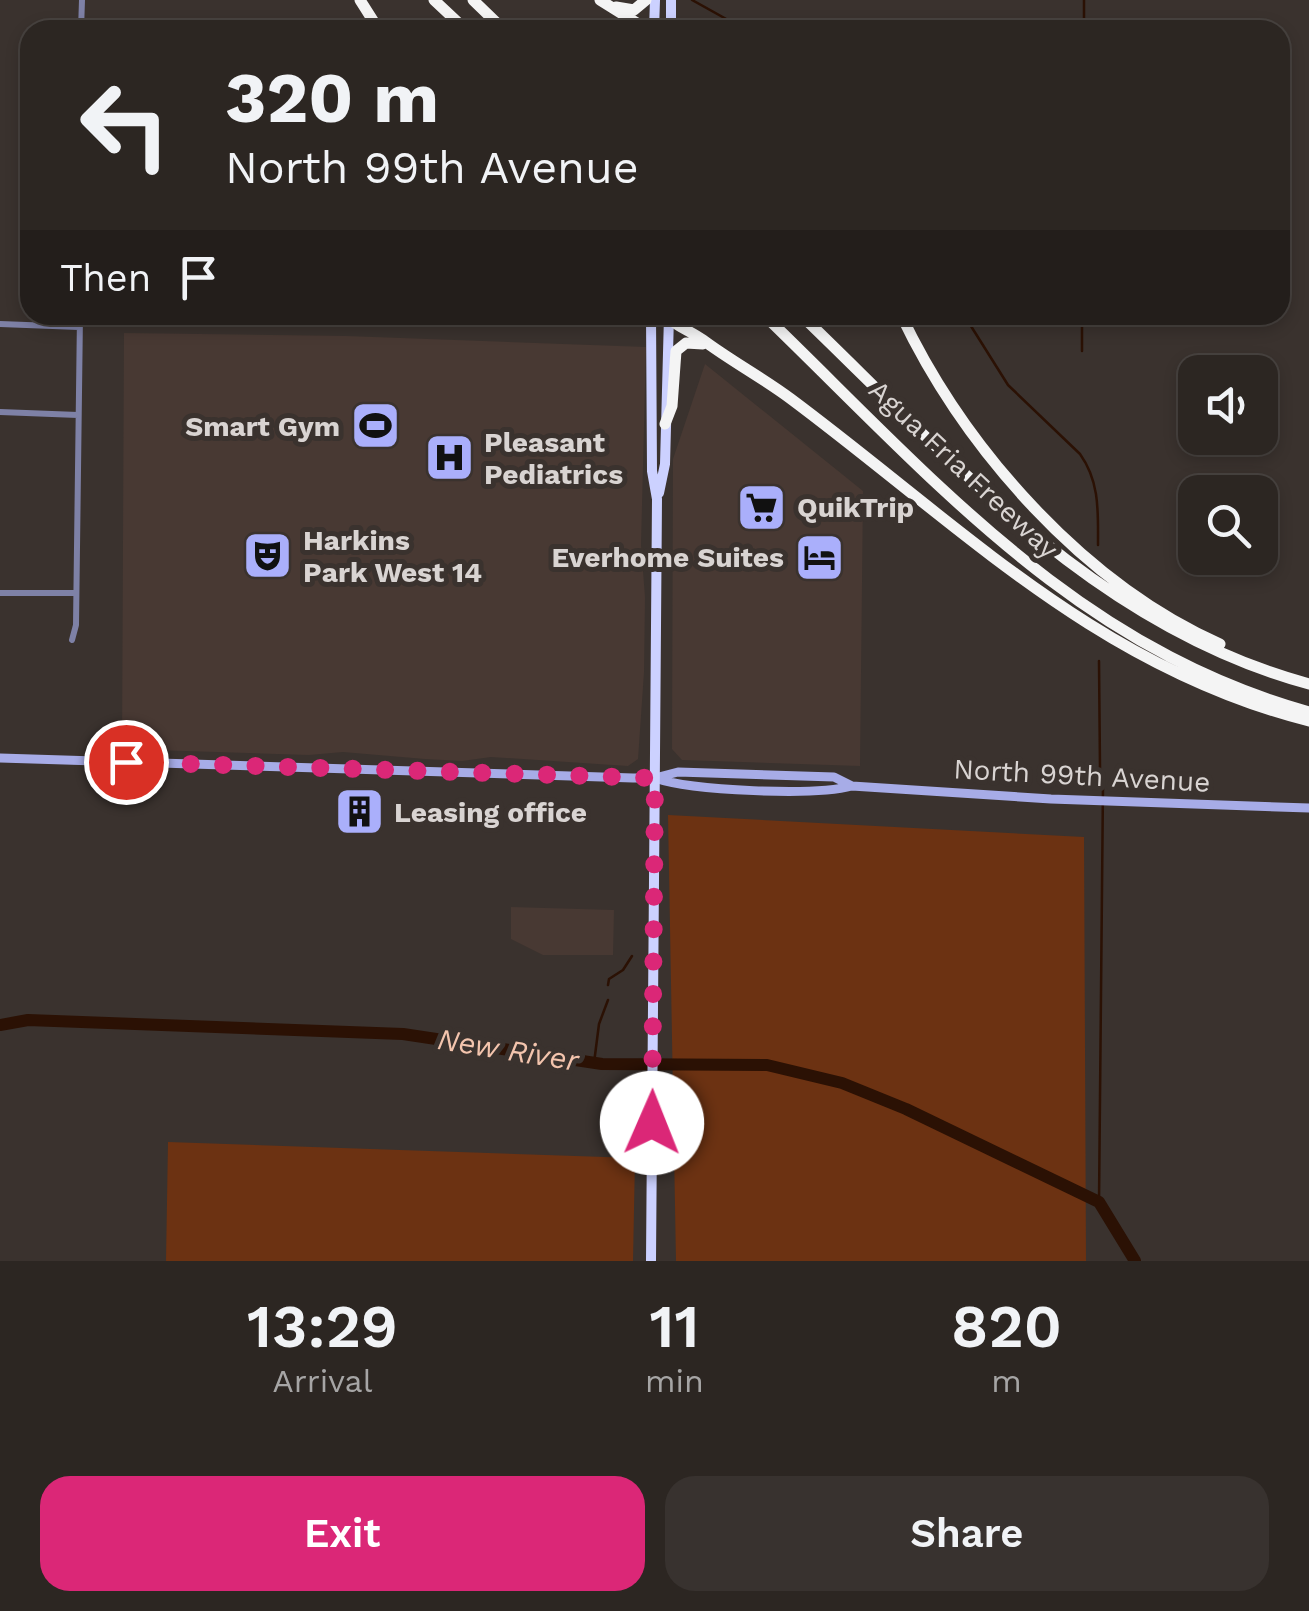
<!DOCTYPE html>
<style>
body{margin:0;font-family:"Work Sans",sans-serif;background:#38322f;color:#f1f3f6;height:100vh;display:flex;flex-direction:column;font-size:38px;white-space:nowrap}
*{box-sizing:border-box;margin:0}
p{font-size:32px;color:#a6a5a5}
.icon{flex:none;width:55px;height:55px;fill:none;stroke:currentColor;stroke-width:2;stroke-linecap:round;stroke-linejoin:round}
.map{position:relative;height:1261px;overflow:hidden}
.panel{display:flex;flex-direction:column;background:#2c2622;flex:1}
.panel>*{flex:none}
.banner{position:absolute;left:20px;top:20px;width:1270px;height:305px;border-radius:30px;box-shadow:0 5px 15px #0003,0 0 0 2px #484340;background:#2c2622;color:#f1f3f6;overflow:hidden}
.controls{position:absolute;left:1178px;top:355px;display:grid;gap:20px}
.controls a{display:grid;place-items:center;width:100px;height:100px;border-radius:20px;background:#2c2622;box-shadow:0 5px 15px #0003,0 0 0 2px #484340;font-size:50px}
.pin{position:absolute;display:grid;place-items:center;width:85px;height:85px;color:#fff;margin:-42px;border:5px solid #fff;border-radius:50%;box-shadow:0 2px 10px #0007}
.me{position:absolute;width:110px;margin:-55px;rotate:1deg;stroke-linejoin:round;filter:drop-shadow(0 0 8px #0008)}
.turn{display:flex;align-items:center;gap:35px;height:210px;padding:0 40px;font-size:45px}
.turn .icon{width:130px;height:130px;stroke-width:2.5}
.turn b{display:block;font-size:70px;line-height:85px}
.then{display:flex;align-items:center;height:95px;padding:0 40px;background:#0003;gap:20px;font-size:38px}
.eta{display:flex;justify-content:space-evenly;align-items:center;height:170px;text-align:center}
.eta b{font-size:60px;font-weight:600;line-height:70px}
.button{display:flex;gap:20px;margin-top:auto;padding:20px 40px}
.button a{flex:1;height:115px;border-radius:30px;background:#db2777;color:#fff;font-size:40px;font-weight:600;line-height:115px;text-align:center}
.button a+a{background:#38322f;color:#f1f3f6}
.map>svg:first-child{display:block}
.built{fill:#483933}
.green{fill:#6c3212}
.lines{fill:none;stroke-linecap:round;stroke-linejoin:round}
.stream{stroke:#2b1104;stroke-width:2.5}
.river{stroke:#2b1104;stroke-width:12}
.street{stroke:#7e81a6;stroke-width:6}
.secondary{stroke:#a7ace7;stroke-width:9}
.primary{stroke:#ccd1ff;stroke-width:10}
.highway{stroke:#f4f4f4;stroke-width:11}
.route{stroke:#db2777;stroke-width:18;stroke-dasharray:0 32.4}
.labels{text-anchor:middle;stroke-width:10;stroke-linejoin:round;paint-order:stroke}
.poi-label{font-size:28px;font-weight:bold;fill:#d9d4d2;stroke:#3a322e;text-anchor:start}
.street-label{font-size:28px;fill:#d9d4d2;stroke:#3a322e}
.water-label{font-size:30px;font-style:italic;fill:#f3c4ad;stroke:#3a322e}
</style>
<div class="map">
<svg width="1309" height="1261" viewBox="0 0 1309 1261">
<rect width="100%" height="100%" fill="#3a322e"/>
<path class="built" d="M124,333L346,336L646,347L641,545L645,597L644,672L638,759L628,766L491,757L462,761L425,759L343,752L309,755L122,749Z
M705,364L863,491L860,766L682,760L672,749L673,459Z
M511,907L614,910L613,955H543L511,939Z"/>
<path class="green" d="M668,815L1084,837L1086,1261H676Z
M168,1142L635,1158L633,1261H166Z"/>
<g class="lines">
<path class="stream" d="M692,0L746,30
M1084,30V0
M964,315L1008,385L1080,454C1100,482 1098,512 1098,545
M1082,351V315
M1099,661L1100,769L1103,785L1099,1202
M608,985L609,979L623,970L632,956
M594,1063L599,1024L608,1000"/>
<path class="river" d="M0,1025L28,1020L403,1034L602,1064L767,1065L842,1083L906,1109L1099,1202L1135,1261"/>
<path class="street" d="M81,30L82,0
M0,324L79,327
M0,412L78,415
M0,593H76
M72,640L76,625L80,315"/>
<path class="secondary" d="M0,758L633,778H655L678,772L834,777L852,786
M655,778C692,791 815,796 852,786L1051,799L1309,808"/>
<path class="primary" d="M671,0V30
M654,30L655,0
M659,493L665,464L669,316
M651,1261L657,499L652,471L651,315"/>
<path class="highway" d="M360,0L379,30
M434,0L466,30
M473,0L504,30
M600,0L648,30
M616,7L634,10L646,0
M665,315C675,326 691,331 703,340C731,361 763,378 791,399C960,525 1097,667 1309,721
M764,315C933,478 1074,646 1309,712
M801,315C954,462 1096,626 1309,684
M901,315C965,449 1083,583 1220,644
M665,424L672,406L676,351L686,343L703,344"/>
</g>
<g class="lines">
<path class="route" d="M126,762L655,778L652,1123"/>
</g>
<defs>
<symbol id="stadium-square" viewBox="-11 -11 22 22"><rect x="-9" y="-9" width="18" height="18" rx="4" fill="#aaaffb" stroke="#3a322e"/><path d="M0-5a6.5 5 0 1 0 0 10a6.5 5 0 1 0 0-10ZM-3.5-1.8h7v3.6h-7Z" fill="#111"/></symbol>
<symbol id="hospital-square" viewBox="-11 -11 22 22"><rect x="-9" y="-9" width="18" height="18" rx="4" fill="#aaaffb" stroke="#3a322e"/><path d="M-5-5h3v3.5h4V-5h3V5h-3V1.5h-4V5h-3Z" fill="#111"/></symbol>
<symbol id="supermarket-square" viewBox="-11 -11 22 22"><rect x="-9" y="-9" width="18" height="18" rx="4" fill="#aaaffb" stroke="#3a322e"/><path d="M-6-5.5h2.5l.6 2H6L4.5 2H-2.5L-4.4-4H-6ZM-1.5 3.2a1.3 1.3 0 1 0 .1 0ZM3 3.2a1.3 1.3 0 1 0 .1 0Z" fill="#111"/></symbol>
<symbol id="theatre-square" viewBox="-11 -11 22 22"><rect x="-9" y="-9" width="18" height="18" rx="4" fill="#aaaffb" stroke="#3a322e"/><path d="M-5-5.5Q0-4 5-5.5V0Q5 5 0 6Q-5 5-5 0ZM-3.3-2.5H-1v1.5H-3.3ZM1-2.5H3.3v1.5H1ZM-2.8 1Q0 5.5 2.8 1Z" fill="#111"/></symbol>
<symbol id="hotel-square" viewBox="-11 -11 22 22"><rect x="-9" y="-9" width="18" height="18" rx="4" fill="#aaaffb" stroke="#3a322e"/><path d="M-6-4.5h1.5V1H6V5H4.5V3h-9V5H-6ZM-4 0a1.8 1.8 0 1 1 3.6 0ZM.5 0V-2.5h3Q6-2.5 6 0Z" fill="#111"/></symbol>
<symbol id="building-square" viewBox="-11 -11 22 22"><rect x="-9" y="-9" width="18" height="18" rx="4" fill="#aaaffb" stroke="#3a322e"/><path d="M-4-6H4V6H1V3H-1V6H-4ZM-2.5-4.3h1.7v1.8h-1.7ZM.8-4.3h1.7v1.8H.8ZM-2.5-1h1.7V.8h-1.7ZM.8-1h1.7V.8H.8Z" fill="#111"/></symbol>
</defs>
<g fill-rule="evenodd">
<use href="#stadium-square" x="348" y="398" width="55" height="55"/>
<use href="#hospital-square" x="422" y="430" width="55" height="55"/>
<use href="#supermarket-square" x="734" y="480" width="55" height="55"/>
<use href="#theatre-square" x="240" y="528" width="55" height="55"/>
<use href="#hotel-square" x="792" y="530" width="55" height="55"/>
<use href="#building-square" x="332" y="784" width="55" height="55"/>
</g>
<g class="labels">
<g class="poi-label">
<text x="340" y="436" text-anchor="end">Smart Gym</text>
<text x="484" y="452">Pleasant<tspan x="484" dy="32">Pediatrics</tspan></text>
<text x="797" y="517">QuikTrip</text>
<text x="303" y="550">Harkins<tspan x="303" dy="32">Park West 14</tspan></text>
<text x="784" y="567" text-anchor="end">Everhome Suites</text>
<text x="394" y="822">Leasing office</text>
</g>
<g class="street-label">
<text transform="translate(964 469) rotate(43)" y="10">Agua Fria Freeway</text>
<text transform="translate(1082 775) rotate(3)" y="10">North 99th Avenue</text>
</g>
<g class="water-label">
<text transform="translate(508 1050) rotate(9)" y="10">New River</text>
</g>
</g>
</svg>
<div class="controls">
<a><svg class="icon" aria-label="sound" viewBox="0 0 24 24"><path d="M4 9h4l5-4v14l-5-4H4zM17 9q2 3 0 6"/></svg></a>
<a><svg class="icon" aria-label="search" viewBox="0 0 24 24"><circle cx="10" cy="10" r="6"/><path d="M15 15l6 6"/></svg></a>
</div>
<div class="pin" style="left:126px;top:762px;background:#d93025"><svg class="icon" aria-label="arrive" viewBox="0 0 24 24"><path d="M6 21V4h12l-3 4 3 4H6"/></svg></div>
<svg class="me" style="left:652px;top:1123px" viewBox="-20 -20 40 40"><circle r="19" fill="#fff"/><path d="M0-13L10 11 0 6-10 11z" fill="#db2777"/></svg>
<div class="banner">
<div class="turn"><svg class="icon" aria-label="left" viewBox="0 0 24 24"><path d="M17 20v-9H6M10 6l-5 5 5 5"/></svg><div><b>320 m</b>North 99th Avenue</div></div>
<div class="then">Then<svg class="icon" aria-label="arrive" viewBox="0 0 24 24"><path d="M6 21V4h12l-3 4 3 4H6"/></svg></div>
</div>
</div>
<section class="panel">
<div class="eta">
<div><b>13:29</b><p>Arrival</p></div>
<div><b>11</b><p>min</p></div>
<div><b>820</b><p>m</p></div>
</div>
<div class="button"><a>Exit</a><a>Share</a></div>
</section>
